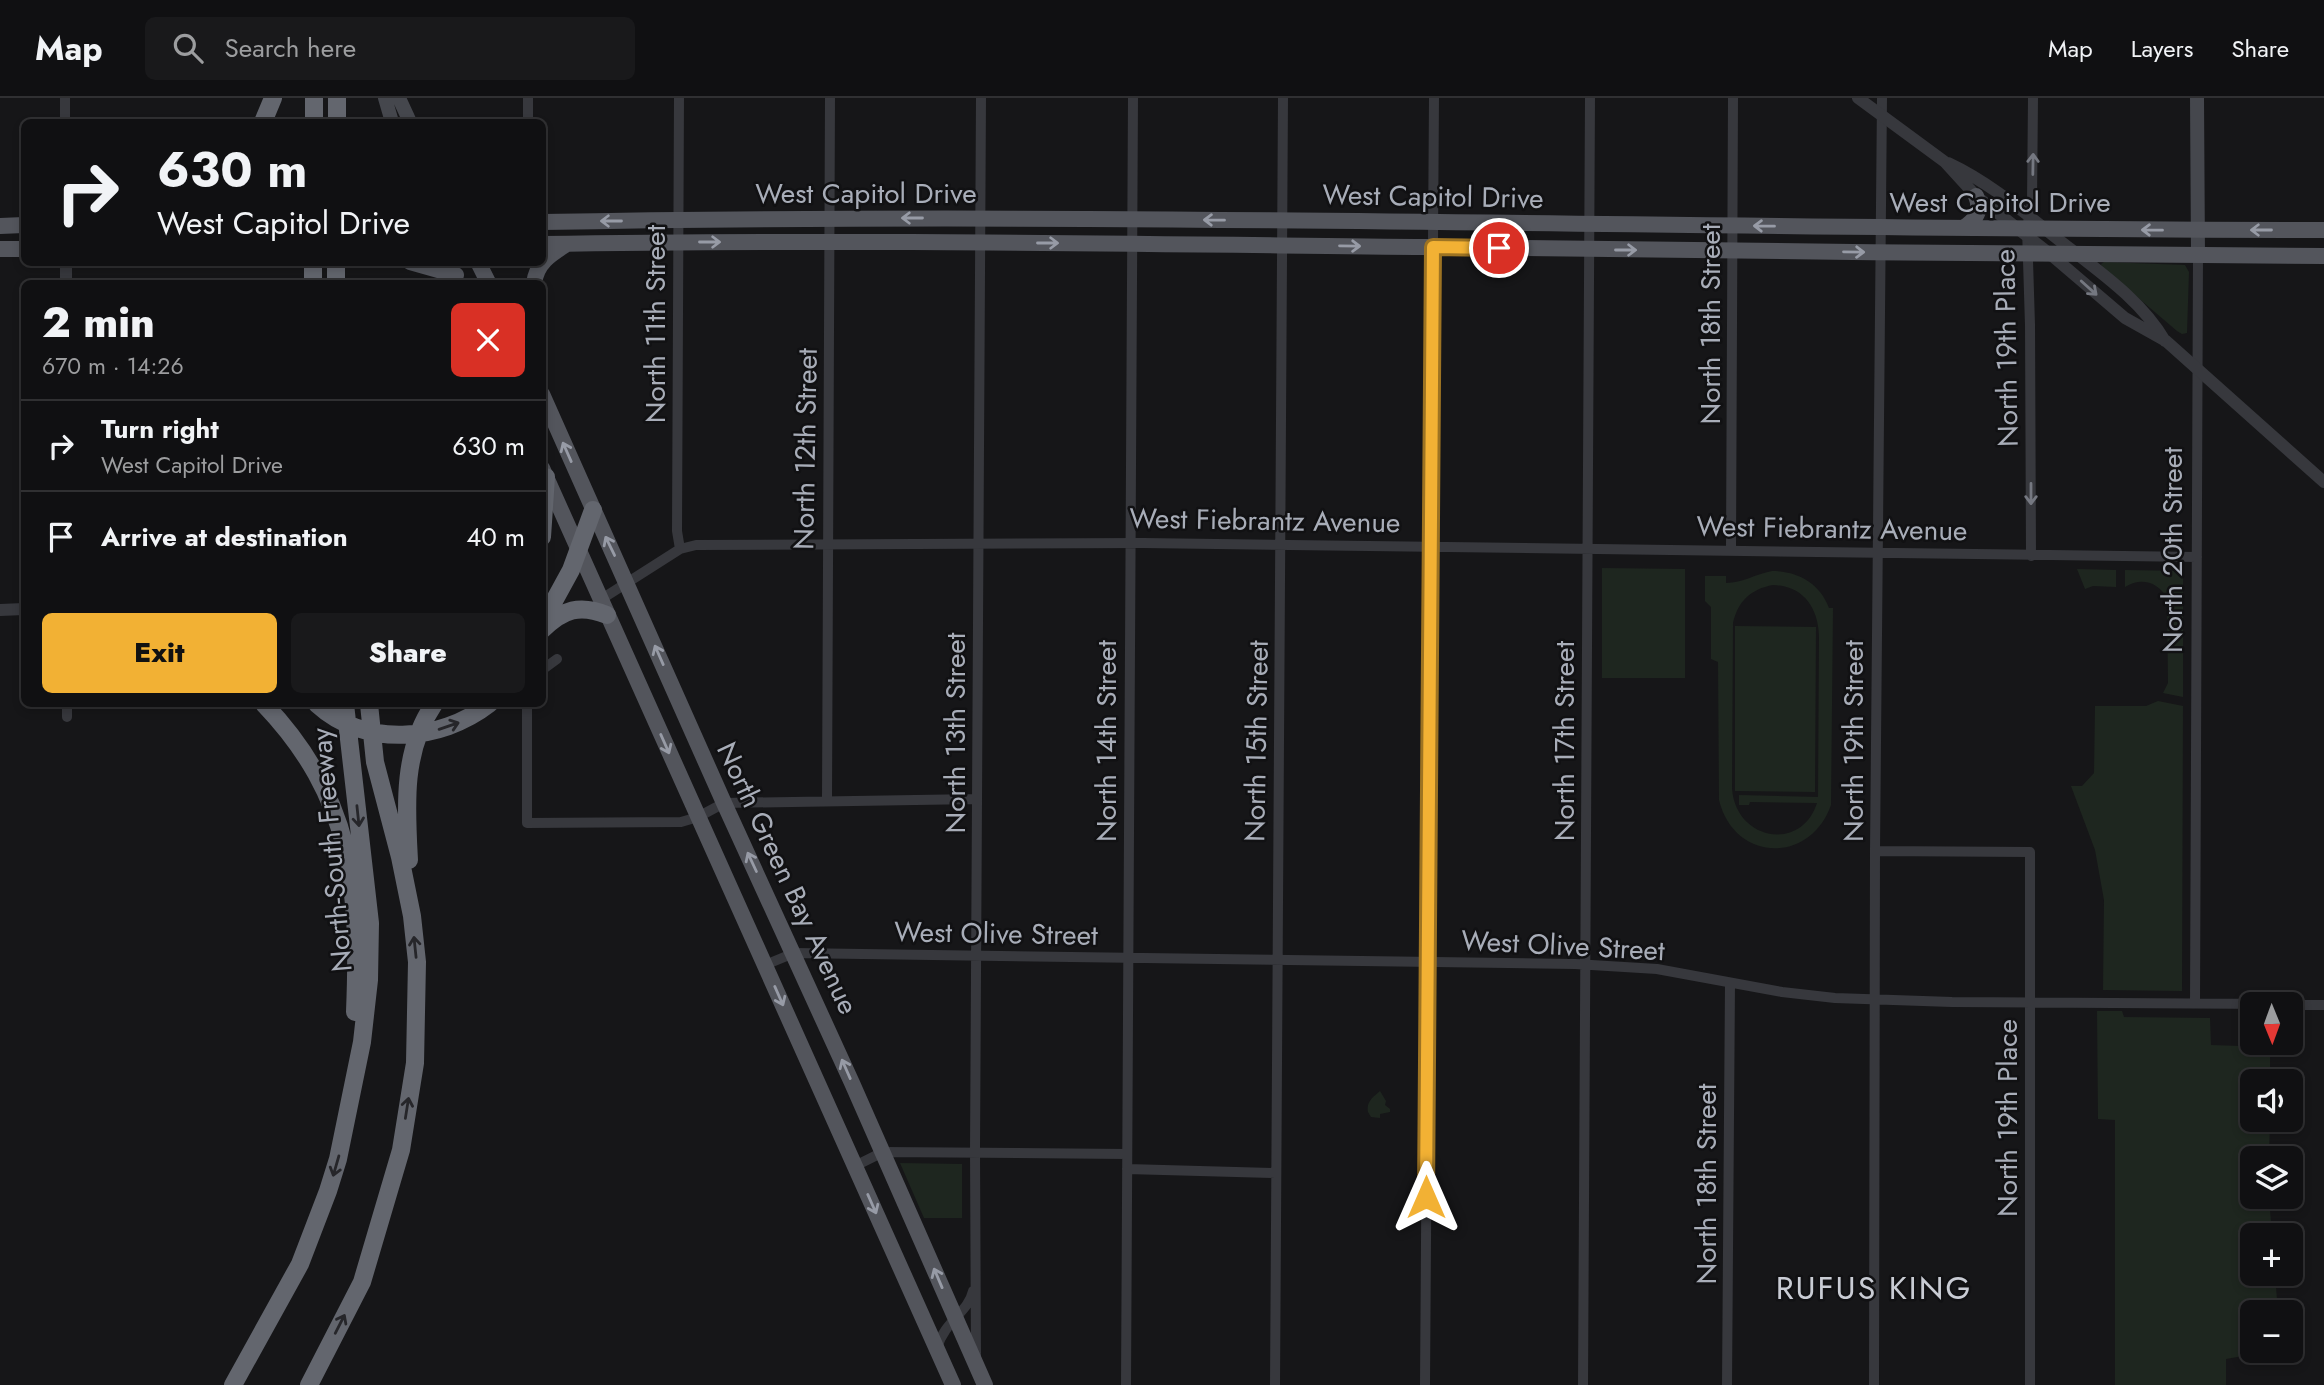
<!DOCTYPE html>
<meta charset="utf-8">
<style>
body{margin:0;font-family:Jost,sans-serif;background:#19191b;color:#f1f3f6;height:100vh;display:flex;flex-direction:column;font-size:26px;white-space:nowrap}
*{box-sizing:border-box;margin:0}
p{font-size:23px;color:#9c9d9f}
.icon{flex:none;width:38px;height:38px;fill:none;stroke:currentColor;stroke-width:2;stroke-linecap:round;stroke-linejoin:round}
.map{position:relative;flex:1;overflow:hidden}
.sheet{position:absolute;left:21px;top:182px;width:525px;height:427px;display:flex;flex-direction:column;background:#101012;border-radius:10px;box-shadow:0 4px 10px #0003,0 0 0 2px #303032}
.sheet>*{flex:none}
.hud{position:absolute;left:21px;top:21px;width:525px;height:147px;border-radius:10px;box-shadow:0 4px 10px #0003,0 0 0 2px #303032;background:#101012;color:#f1f3f6;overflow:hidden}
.needle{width:46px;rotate:179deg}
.buttons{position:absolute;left:2240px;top:894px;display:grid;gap:14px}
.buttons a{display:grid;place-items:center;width:63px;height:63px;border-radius:10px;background:#101012;box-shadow:0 4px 10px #0003,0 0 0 2px #303032;font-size:35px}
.pin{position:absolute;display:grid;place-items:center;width:60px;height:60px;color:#fff;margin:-30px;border:4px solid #fff;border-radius:50%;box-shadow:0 2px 7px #0007}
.me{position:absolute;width:77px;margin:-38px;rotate:0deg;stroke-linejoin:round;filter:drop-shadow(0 0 5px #0008)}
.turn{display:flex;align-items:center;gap:24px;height:147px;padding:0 21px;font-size:32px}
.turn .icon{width:91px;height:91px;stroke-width:2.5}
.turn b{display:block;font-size:49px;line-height:60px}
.round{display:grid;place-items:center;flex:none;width:74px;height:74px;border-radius:10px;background:#19191b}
.head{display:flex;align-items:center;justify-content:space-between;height:119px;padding:0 21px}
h1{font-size:42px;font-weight:800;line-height:52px}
.primary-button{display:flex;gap:14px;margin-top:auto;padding:14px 21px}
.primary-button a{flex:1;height:80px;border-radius:10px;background:#f2b134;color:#111;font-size:28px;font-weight:800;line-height:80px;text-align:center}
.primary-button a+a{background:#19191b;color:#f1f3f6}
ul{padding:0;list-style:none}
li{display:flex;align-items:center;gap:21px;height:91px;padding:0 21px;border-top:2px solid #303032}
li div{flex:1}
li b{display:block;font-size:26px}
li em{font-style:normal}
header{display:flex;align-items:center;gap:42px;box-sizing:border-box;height:98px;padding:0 35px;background:#101012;border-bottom:2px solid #303032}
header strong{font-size:33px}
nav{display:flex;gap:38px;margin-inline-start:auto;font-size:24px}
.search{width:490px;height:63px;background:#19191b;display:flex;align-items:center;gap:18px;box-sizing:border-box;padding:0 24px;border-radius:10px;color:#9c9d9f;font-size:26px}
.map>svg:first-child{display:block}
.green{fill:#1e261f;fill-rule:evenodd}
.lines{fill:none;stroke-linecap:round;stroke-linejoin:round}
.minor{stroke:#37383d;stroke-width:10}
.tertiary{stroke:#37383d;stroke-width:12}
.secondary{stroke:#45474d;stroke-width:14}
.primary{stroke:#53555c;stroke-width:16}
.motorway{stroke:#63666e;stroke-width:18}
.oneway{stroke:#757881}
.oneway2{stroke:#979ba6}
.oneway3{stroke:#26262a}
.route-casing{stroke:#9d7322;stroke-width:18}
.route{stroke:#f2b134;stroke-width:12}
.labels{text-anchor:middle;stroke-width:5;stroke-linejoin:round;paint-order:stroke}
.street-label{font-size:28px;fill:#a8adb8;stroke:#111113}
.quarter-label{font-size:32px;letter-spacing:2px;fill:#c9ccd4;stroke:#111113}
</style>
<header>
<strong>Map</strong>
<div class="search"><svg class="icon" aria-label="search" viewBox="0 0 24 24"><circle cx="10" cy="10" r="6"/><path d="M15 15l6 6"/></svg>Search here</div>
<nav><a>Map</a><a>Layers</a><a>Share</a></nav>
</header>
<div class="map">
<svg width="2324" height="1287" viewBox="0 0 2324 1287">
<rect width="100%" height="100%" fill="#161618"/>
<path class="green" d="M2104,164L2185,167L2189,174L2187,235L2182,236L2177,233L2102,169L2101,166Z
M1602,470L1685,471V580H1602Z
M2077,471L2116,472V489L2093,488L2085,491Z
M2125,472L2183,473V599L2163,595L2168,585L2167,500C2158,484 2141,479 2125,489Z
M1772,473C1797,473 1820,485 1829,510H1833L1831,707C1810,767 1734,764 1719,702L1718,564L1711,561V509L1705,503V478H1726V485C1743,485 1755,476 1772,473ZM1773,487C1803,488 1818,509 1819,538L1818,699L1739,697V707H1749L1750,704L1817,705C1801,755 1735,742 1732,690L1733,525C1738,503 1751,491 1773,487Z
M1735,528L1816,529L1815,694L1735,693Z
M2158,603L2183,608L2182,893L2103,892L2104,802L2095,752L2071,688H2082L2094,675L2095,608H2146Z
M2097,913H2122L2124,919L2210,920L2211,947L2270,949V983L2252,984V1022H2270L2269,1060H2252V1099H2269L2272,1137L2252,1138V1176H2275L2278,1214H2252V1253H2270L2226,1261V1287H2115V1022L2098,1021Z
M1380,993L1386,1003L1385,1007L1390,1011V1014L1380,1016V1020L1371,1019L1368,1014C1366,1004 1373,999 1380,993Z
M900,1065L962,1066V1120H924Z"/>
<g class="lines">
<path class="minor" d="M65,0V24
M679,0L677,433L680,451
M528,24V0
M1731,452L1733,0
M2031,458L2030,227L2027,130L2032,105L2033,0
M600,502L680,451L696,447L1143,445L2197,459
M542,572L557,561
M527,606V725L681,724L698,719L724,705L977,701
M67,619V606
M827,702L830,0
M1875,753L2030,754V1287
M765,867L794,855L1575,866L1657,871L1782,894L1835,900L1952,904L2276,906
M2195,905L2198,157
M2291,907H2324
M855,1068L883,1054L1127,1056
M1127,1071L1275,1075
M937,1250C945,1222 968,1215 973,1193
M976,1259L975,1053L981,0
M1126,1287L1133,0
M1275,1287L1283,0
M1425,1287L1434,0
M1583,1287L1590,0
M1727,1287L1730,885
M1874,1287L1875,753L1882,0"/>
<path class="tertiary" d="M1858,0L1945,64L1976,98L2050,156L2125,220L2166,243L2324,384
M1948,65C1991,85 2027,117 2064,146C2100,174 2142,203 2165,243
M66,164V186
M0,512L24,511"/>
<path class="secondary" d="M385,0L392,24
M399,0L410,24
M2197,0L2198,157"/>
<path class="primary" d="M542,124C1136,113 1730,132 2324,132
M0,128L24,127
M1963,130C1976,122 1982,112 1976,98
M542,146C838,141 1133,146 1429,149C1727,153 2026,156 2324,158
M0,151H24
M410,164L456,177
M478,164L489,186
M534,186C536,165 551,156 567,146
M542,296L724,705L852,985L985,1287
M542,370L953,1287"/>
<path class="motorway" d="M263,24L273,0
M314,24V0
M337,24V0
M313,186V164
M336,186V164
M542,439L546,379
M542,525L571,472L593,412
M542,532C563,511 580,506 607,517
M264,606C353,699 360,790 355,914
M317,606C365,650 440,644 489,606
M409,762C406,708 402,653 434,606
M233,1287L300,1166L328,1093L338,1061L362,944L369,882L370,825L345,606
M309,1287L362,1184L401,1052L415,965L417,864L412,818L400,759L375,664L369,606"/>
</g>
<defs><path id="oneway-shaft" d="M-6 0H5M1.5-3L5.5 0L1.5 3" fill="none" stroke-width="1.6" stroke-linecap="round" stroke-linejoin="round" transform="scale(1.75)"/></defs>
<g class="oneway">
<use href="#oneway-shaft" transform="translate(2033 66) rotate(-89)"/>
<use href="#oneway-shaft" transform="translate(2089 190) rotate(42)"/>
<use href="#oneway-shaft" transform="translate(2031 396) rotate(90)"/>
</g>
<g class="oneway2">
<use href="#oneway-shaft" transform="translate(912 120) rotate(-180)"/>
<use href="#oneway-shaft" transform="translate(1214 122) rotate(-179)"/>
<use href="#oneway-shaft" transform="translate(611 123) rotate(180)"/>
<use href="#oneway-shaft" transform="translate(1764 128) rotate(-179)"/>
<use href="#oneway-shaft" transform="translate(2152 132) rotate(-179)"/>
<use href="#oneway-shaft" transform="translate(2261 132) rotate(-180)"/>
<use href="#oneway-shaft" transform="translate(710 144)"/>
<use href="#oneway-shaft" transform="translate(1048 145)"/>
<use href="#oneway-shaft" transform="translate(1350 148) rotate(1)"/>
<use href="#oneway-shaft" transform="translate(1626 152)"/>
<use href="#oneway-shaft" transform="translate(1854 154) rotate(1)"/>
<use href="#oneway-shaft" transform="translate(567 354) rotate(-114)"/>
<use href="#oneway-shaft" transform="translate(610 448) rotate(-116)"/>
<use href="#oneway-shaft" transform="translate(659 557) rotate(-114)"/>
<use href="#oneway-shaft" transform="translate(665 646) rotate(66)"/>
<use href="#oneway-shaft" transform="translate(752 764) rotate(-115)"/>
<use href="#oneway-shaft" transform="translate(779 898) rotate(66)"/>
<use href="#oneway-shaft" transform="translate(846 971) rotate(-114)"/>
<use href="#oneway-shaft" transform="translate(872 1106) rotate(66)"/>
<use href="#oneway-shaft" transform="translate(938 1180) rotate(-113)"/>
</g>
<g class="oneway3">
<use href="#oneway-shaft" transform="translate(449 628) rotate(-19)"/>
<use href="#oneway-shaft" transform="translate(358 718) rotate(84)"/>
<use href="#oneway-shaft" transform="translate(415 849) rotate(-96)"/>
<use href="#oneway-shaft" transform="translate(407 1010) rotate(-81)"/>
<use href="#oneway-shaft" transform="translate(336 1068) rotate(106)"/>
<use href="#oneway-shaft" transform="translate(340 1226) rotate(-63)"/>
</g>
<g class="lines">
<defs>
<path id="route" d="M1426,1099L1433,149L1499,150"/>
</defs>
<use href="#route" class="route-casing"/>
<use href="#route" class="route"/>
</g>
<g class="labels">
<g class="street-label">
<text x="866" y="105">West Capitol Drive</text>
<text transform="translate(1433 98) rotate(1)" y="10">West Capitol Drive</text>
<text x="2000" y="114">West Capitol Drive</text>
<text transform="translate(655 226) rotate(-90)" y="10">North 11th Street</text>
<text transform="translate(1710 226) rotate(-90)" y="10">North 18th Street</text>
<text transform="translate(2006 250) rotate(-91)" y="10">North 19th Place</text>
<text transform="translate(805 351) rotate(-89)" y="10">North 12th Street</text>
<text transform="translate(1265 422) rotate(1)" y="10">West Fiebrantz Avenue</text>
<text transform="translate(1832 430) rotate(1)" y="10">West Fiebrantz Avenue</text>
<text transform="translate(2172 452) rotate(-90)" y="10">North 20th Street</text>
<text transform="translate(955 635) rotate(-90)" y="10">North 13th Street</text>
<text transform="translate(1106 643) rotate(-90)" y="10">North 14th Street</text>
<text transform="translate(1256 643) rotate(-89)" y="10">North 15th Street</text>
<text transform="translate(1564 643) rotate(-90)" y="10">North 17th Street</text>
<text transform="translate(1853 643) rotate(-90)" y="10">North 19th Street</text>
<text transform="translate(331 752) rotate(-95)" y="10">North-South Freeway</text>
<text transform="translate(788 780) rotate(65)" y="10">North Green Bay Avenue</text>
<text transform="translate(996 835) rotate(1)" y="10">West Olive Street</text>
<text transform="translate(1563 847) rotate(3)" y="10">West Olive Street</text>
<text transform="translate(2007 1020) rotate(-90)" y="10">North 19th Place</text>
<text transform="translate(1706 1086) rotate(-90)" y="10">North 18th Street</text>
</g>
<g class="quarter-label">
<text x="1874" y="1201">RUFUS KING</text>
</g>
</g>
</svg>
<div class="buttons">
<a><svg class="needle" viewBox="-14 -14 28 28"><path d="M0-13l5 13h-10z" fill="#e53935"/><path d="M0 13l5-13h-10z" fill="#9c9d9f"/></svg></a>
<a><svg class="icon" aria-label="sound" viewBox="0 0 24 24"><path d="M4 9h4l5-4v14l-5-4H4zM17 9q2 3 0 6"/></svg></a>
<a><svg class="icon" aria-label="layers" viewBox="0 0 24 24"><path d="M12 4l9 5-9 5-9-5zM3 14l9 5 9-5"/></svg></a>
<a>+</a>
<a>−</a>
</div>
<div class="pin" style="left:1499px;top:150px;background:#d93025"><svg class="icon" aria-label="arrive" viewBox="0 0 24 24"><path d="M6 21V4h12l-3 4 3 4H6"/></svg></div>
<svg class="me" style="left:1426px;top:1099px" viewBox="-20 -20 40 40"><path d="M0-17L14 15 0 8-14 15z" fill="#f2b134" stroke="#fff" stroke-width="4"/></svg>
<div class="hud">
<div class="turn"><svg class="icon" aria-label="right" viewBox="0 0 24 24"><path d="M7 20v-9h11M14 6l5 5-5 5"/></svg><div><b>630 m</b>West Capitol Drive</div></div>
</div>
<section class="sheet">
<div class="head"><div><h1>2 min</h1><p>670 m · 14:26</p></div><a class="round" style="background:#d93025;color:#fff"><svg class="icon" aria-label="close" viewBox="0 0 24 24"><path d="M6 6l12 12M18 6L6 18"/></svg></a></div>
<ul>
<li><svg class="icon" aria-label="right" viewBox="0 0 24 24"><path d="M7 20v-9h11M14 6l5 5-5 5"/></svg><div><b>Turn right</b><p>West Capitol Drive</p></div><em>630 m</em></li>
<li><svg class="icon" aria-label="arrive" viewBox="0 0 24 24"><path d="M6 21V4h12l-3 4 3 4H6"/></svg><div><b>Arrive at destination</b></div><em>40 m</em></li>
</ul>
<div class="primary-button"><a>Exit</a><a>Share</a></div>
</section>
</div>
